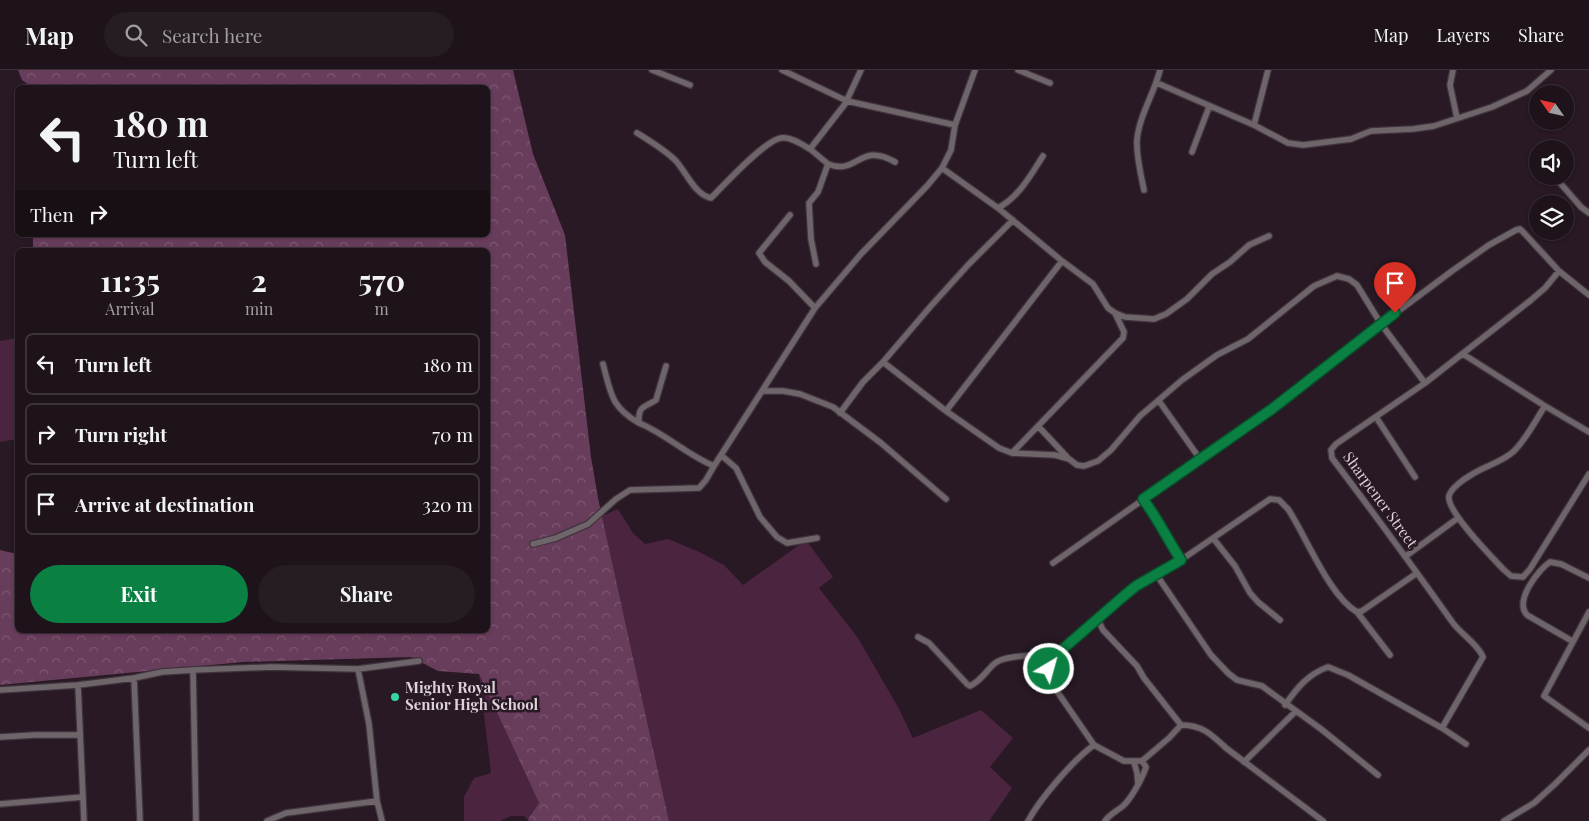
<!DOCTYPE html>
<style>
body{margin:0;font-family:"Playfair Display",serif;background:#261c24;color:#f1f3f6;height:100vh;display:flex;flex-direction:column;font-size:19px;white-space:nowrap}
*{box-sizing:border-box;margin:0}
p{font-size:16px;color:#a19ea3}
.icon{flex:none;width:28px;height:28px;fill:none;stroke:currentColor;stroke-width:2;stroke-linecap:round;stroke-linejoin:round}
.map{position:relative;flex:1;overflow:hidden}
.drawer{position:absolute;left:15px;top:178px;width:475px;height:385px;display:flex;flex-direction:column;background:#1e131b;border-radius:8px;box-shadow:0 1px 4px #0004,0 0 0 1px #3c323a}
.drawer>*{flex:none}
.guide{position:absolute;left:15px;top:15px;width:475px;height:152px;border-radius:8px;box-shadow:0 1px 4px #0004,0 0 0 1px #3c323a;background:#1e131b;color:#f1f3f6;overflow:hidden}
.needle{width:32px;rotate:304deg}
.tools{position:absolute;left:1529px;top:15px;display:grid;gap:10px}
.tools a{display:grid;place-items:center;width:45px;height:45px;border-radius:50%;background:#1e131b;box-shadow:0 1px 4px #0004,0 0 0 1px #3c323a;font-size:25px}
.pin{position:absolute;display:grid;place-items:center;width:42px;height:42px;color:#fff;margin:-51px -21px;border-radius:50% 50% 50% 0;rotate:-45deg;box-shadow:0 0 5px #0007}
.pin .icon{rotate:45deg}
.me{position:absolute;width:55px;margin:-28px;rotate:37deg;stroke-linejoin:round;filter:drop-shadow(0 0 4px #0008)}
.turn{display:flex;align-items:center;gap:18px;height:105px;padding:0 15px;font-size:22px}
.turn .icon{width:65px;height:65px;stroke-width:2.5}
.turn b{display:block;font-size:35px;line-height:42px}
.then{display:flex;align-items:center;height:48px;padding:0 15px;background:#0003;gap:10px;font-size:19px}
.eta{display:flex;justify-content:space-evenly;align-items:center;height:85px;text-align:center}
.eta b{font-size:30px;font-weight:700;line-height:35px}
.cta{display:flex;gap:10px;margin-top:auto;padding:10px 15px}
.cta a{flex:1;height:58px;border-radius:30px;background:#0b8043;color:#fff;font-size:20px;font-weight:700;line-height:58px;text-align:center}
.cta a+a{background:#261c24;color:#f1f3f6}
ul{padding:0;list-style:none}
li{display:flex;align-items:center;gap:15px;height:62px;margin:0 10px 8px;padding:0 5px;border:2px solid #3c323a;border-radius:8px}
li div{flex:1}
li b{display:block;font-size:19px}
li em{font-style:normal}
header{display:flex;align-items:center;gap:30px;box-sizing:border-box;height:70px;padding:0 25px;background:#1e131b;border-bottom:1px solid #3c323a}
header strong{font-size:24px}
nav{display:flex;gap:28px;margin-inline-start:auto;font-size:18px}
.search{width:350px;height:45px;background:#261c24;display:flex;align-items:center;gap:12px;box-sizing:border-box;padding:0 18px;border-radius:28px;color:#a19ea3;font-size:19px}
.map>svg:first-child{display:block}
.green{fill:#4b2440}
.forest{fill:url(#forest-crowns)}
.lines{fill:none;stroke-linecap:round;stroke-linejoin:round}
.minor-casing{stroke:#41333d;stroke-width:8}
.minor{stroke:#6e656b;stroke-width:5.5}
.route-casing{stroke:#07532c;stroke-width:12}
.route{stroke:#0b8043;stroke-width:9}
.poi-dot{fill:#35d4a7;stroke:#281924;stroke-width:2}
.labels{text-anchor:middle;stroke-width:5;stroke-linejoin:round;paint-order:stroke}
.street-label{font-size:15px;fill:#ddd2d9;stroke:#281924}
.poi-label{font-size:15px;font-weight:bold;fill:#ddd2d9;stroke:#281924;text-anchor:start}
</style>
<header>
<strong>Map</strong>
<div class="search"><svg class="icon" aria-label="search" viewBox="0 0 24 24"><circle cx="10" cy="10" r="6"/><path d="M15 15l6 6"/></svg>Search here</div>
<nav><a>Map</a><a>Layers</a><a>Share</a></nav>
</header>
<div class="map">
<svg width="1589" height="751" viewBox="0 0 1589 751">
<defs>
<pattern id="forest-crowns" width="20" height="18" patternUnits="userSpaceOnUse" patternTransform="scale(1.25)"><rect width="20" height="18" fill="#683c5b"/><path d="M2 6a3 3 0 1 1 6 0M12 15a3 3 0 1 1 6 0" fill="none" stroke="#7d5772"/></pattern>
</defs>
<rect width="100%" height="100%" fill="#281924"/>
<path class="green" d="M17,268V369L0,372V271Z
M618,439L633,463L645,474L668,469L697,481L724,495L743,515L806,470L833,507L819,518L858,568L898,637L913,668L981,640L1013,668L990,697L1012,718L989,751H669L602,446Z
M479,604L539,733L528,749L529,751L524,746H511L500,751H464V727L474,708L491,703Z"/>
<path class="forest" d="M18,0H513L533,84L565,165L591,387L598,428L669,751H529L528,749L539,733L479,604L438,601L411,587L243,592L0,615V480L17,484L18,560H488V180H33V165H488V18H33L22,10Z"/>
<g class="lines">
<defs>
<path id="minor" d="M652,0L690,15
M782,0L847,31L955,55
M1018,0L1050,13
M1453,0L1450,15L1457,48
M1157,13L1254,55L1288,73L1303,75L1351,69L1371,61L1413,59L1434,56L1492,37L1527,21L1551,0
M1254,55L1268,0
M637,63C650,71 665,80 676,91C686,102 695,125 711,128C724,115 765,70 781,68C790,66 803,75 810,79L845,34L861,0
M810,79L828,94L818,122L809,133L811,169L816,194
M1192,82L1209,37
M828,94C858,106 859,71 895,92
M942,98L998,138L1062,191L1093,214L1108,238L1115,243L1125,247L1154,249L1166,244L1187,229L1212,204L1230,192L1249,175L1269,166
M1554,106L1581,137L1589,143
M1144,120C1141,105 1136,86 1137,70C1139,46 1154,24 1160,0
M998,138C1019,127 1030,106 1043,86
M790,145L759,183L765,192L789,211L815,238
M1463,284L1545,336L1589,362
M883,292L946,341L999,378L1012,383L1055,385L1069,389L1077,395L1084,396L1098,391L1111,380L1140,346L1182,310L1217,285L1248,269L1314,216L1337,206L1349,209L1357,215L1381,254L1425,313
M603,294C611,324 611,337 639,353
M666,296L656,330C644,338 638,335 639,353C666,364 687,385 714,396L815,238L861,184L927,116L942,98L951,80L955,55L975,0
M762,321H783L800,324L833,337L881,373L946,429
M1159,331L1200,389
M1545,336C1535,351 1527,368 1514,381C1503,392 1484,396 1471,405C1464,409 1451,418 1449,426C1446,441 1492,487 1503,499L1511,506L1523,507L1530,499L1589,404
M946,341L1062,191
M840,343L863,312L883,292L930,237L968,195L1013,150
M1376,347L1415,407
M1038,356L1067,387
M1012,383L1123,268L1124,262L1115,243
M721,385L736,398L760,447L777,467L787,473L817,468
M1143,429L1158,449L1181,490
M1213,468L1235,496L1250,523L1258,532L1280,550
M533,474L556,468L588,454L616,429L630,420L699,418L706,410L714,396
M1406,486L1458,448
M1053,493L1272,339L1381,254L1452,201L1489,175L1516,160L1520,159L1525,164L1559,201L1589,225
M1156,504L1211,585L1228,603L1237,610L1262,616L1321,659L1378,705
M1357,542L1390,585
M1589,542L1544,626L1589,658
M1098,550L1103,560L1137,596L1144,608L1181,655
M918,567L929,573L967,614L970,616C981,611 986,601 994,594C1004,584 1042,586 1057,584
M1572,571L1527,545C1514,531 1538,500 1550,492L1561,494L1589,508
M358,599L369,654L377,731L382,751
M193,600L196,751
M134,608L140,751
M78,615L84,751
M0,620L78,615L134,608L162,602L193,600L271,597L358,599L419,591
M1285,635C1297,618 1308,604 1328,597L1348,605L1442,658L1466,674
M1442,658L1483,587C1478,574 1461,564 1453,553C1413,497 1373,442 1332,388L1331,380L1336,374L1425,313L1531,230L1545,218L1559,201
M0,667L35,665H80
M1134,692L1137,703L1138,714
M1244,692L1296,641
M0,734L83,727
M267,751L286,743L377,731
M1028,751C1040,729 1073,690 1094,675
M1105,751C1110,744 1117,741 1123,736C1131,729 1143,707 1146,697L1142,691
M1323,751L1226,678C1211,664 1202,655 1181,655L1169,668L1142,691H1124L1094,675L1052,614C1047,603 1049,594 1057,584L1136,516L1181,490L1270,429L1279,430L1288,439C1306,466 1329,526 1357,542L1362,541L1417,503
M1504,751L1534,733L1555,714L1589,680"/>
</defs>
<use href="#minor" class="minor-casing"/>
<use href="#minor" class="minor"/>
</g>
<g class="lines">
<defs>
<path id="route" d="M1049,599L1057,584L1125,525L1136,516L1181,490C1168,470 1158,449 1143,429L1272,339L1395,243"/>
</defs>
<use href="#route" class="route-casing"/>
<use href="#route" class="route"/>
</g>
<circle class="poi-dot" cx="395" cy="627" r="5"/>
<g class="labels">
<g class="street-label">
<text transform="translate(1380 430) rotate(54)" y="5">Sharpener Street</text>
</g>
<g class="poi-label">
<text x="405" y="623">Mighty Royal<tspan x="405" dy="17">Senior High School</tspan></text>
</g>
</g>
</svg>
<div class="tools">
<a><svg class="needle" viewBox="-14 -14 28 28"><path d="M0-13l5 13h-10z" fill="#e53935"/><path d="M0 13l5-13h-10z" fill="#a19ea3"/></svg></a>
<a><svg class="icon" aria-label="sound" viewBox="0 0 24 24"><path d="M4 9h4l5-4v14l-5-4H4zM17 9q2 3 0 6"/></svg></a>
<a><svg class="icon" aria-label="layers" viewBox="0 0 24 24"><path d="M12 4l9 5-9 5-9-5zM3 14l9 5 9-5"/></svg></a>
</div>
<div class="pin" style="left:1395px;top:243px;background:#d93025"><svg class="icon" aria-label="arrive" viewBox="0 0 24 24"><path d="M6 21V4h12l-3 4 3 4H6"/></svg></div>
<svg class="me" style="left:1049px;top:599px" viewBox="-20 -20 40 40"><circle r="17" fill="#0b8043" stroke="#fff" stroke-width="3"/><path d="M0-11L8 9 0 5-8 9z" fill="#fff"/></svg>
<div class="guide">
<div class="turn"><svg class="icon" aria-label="left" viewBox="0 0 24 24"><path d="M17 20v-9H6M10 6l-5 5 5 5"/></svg><div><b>180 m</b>Turn left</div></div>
<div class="then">Then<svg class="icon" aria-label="right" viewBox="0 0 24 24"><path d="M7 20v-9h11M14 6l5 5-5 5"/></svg></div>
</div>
<section class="drawer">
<div class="eta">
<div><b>11:35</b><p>Arrival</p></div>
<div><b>2</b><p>min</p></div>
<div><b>570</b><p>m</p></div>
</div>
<ul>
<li><svg class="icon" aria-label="left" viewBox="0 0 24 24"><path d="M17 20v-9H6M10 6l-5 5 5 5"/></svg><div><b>Turn left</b></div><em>180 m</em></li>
<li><svg class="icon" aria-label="right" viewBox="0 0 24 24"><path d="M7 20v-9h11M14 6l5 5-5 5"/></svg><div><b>Turn right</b></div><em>70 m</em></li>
<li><svg class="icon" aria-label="arrive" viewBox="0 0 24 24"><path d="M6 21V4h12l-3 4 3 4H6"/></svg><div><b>Arrive at destination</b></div><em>320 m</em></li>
</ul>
<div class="cta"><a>Exit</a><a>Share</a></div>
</section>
</div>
